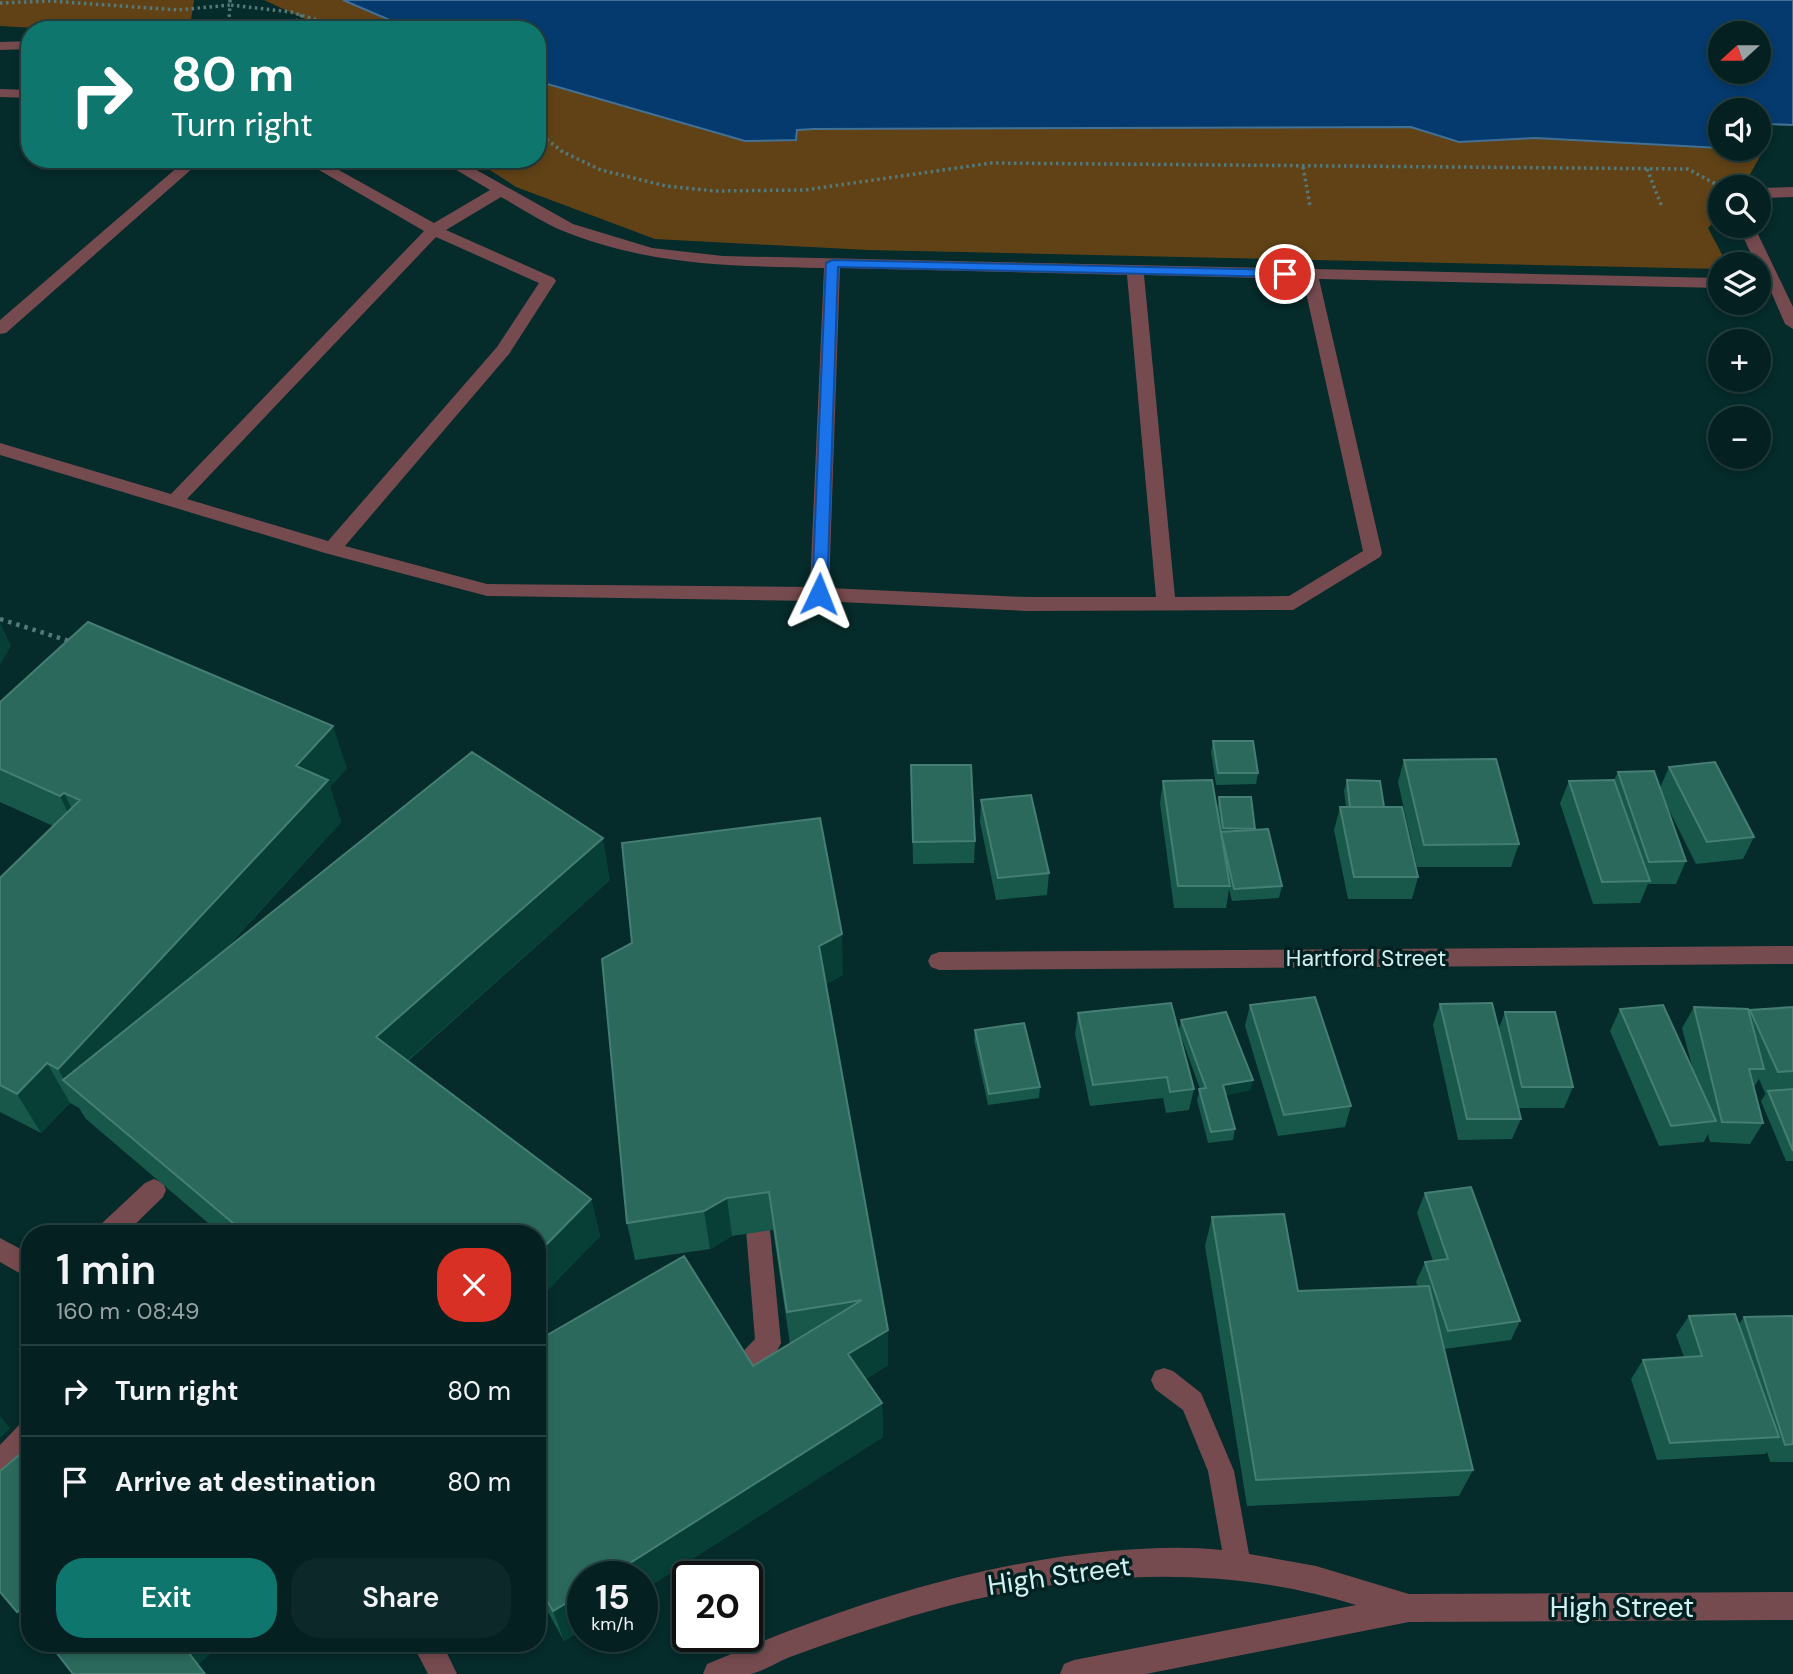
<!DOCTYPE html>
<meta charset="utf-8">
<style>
body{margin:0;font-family:"DM Sans",sans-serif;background:#0d2829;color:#f1f3f6;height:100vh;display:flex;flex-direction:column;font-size:26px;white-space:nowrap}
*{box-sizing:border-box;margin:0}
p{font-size:23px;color:#97a3a5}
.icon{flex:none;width:38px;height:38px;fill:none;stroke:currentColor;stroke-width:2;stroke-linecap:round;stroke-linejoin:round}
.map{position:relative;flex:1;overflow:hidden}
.side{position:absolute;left:21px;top:1225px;width:525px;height:427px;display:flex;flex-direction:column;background:#042020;border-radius:28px;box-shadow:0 4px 10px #0003,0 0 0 2px #253e3e}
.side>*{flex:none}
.banner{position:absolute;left:21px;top:21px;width:525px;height:147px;border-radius:28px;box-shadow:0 4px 10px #0003,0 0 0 2px #253e3e;background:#0f766e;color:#fff;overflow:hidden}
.needle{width:46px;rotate:249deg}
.controls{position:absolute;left:1708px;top:21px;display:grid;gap:14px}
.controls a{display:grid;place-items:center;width:63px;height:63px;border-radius:50%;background:#042020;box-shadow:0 4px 10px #0003,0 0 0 2px #253e3e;font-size:35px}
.speed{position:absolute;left:567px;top:1561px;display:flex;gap:14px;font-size:35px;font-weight:700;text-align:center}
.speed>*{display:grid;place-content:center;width:91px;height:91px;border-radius:50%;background:#042020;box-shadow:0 4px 10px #0003,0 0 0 2px #253e3e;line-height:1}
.speed small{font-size:18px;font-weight:400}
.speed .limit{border:4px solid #111;border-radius:10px;background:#fff;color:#111}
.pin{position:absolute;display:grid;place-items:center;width:60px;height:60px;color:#fff;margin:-30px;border:4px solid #fff;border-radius:50%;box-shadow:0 2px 7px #0007}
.me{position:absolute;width:77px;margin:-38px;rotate:2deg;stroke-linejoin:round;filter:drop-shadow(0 0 5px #0008)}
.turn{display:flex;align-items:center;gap:24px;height:147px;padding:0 35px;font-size:32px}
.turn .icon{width:91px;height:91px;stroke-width:2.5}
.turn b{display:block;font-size:49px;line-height:60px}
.round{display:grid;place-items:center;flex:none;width:74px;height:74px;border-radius:28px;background:#0d2829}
.head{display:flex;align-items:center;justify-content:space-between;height:119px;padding:0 35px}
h1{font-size:42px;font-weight:600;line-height:52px}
.cta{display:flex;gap:14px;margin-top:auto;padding:14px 35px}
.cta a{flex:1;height:80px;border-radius:28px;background:#0f766e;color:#fff;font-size:28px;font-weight:600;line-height:80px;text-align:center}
.cta a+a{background:#0d2829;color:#f1f3f6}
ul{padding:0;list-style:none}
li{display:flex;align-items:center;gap:21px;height:91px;padding:0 35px;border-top:2px solid #253e3e}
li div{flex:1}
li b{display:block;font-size:26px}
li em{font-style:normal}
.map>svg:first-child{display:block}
.green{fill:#604216}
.water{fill:#053a6e;stroke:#427195;stroke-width:2;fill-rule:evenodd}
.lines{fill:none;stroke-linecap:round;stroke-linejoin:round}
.path-far1{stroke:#567978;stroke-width:3.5;stroke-dasharray:2.5 3.5;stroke-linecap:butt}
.path{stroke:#567978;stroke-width:4.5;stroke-dasharray:3.5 5;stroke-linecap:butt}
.minor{fill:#764b4f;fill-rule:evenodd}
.wall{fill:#17584a}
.shaded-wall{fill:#073f36}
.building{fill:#2b695c;stroke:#457e73;stroke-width:2}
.route{fill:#1a73e8;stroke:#114b97;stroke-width:2}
.labels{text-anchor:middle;stroke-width:7;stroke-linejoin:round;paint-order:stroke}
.street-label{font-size:23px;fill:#d1f1f0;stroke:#002121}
.near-street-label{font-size:28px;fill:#d1f1f0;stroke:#002121}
</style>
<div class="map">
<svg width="1793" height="1674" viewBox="0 0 1793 1674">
<rect width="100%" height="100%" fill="#052b2a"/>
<path class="green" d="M0,0H194L191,20L183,30H69L0,26Z
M264,0H343L413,30H302L309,21Z
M537,81L745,141L796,139L797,130L814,129L1411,127L1459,142L1536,138L1764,149L1743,187H1720V215L1708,228L1727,264H1720V269L868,250L655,239L516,187L473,159H537Z"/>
<path class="water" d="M343,0H1793V125L1769,124L1764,149H1747H1759V110H1720V148L1536,138L1459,142L1411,127L814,129L797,130L796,140L745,141L537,81V30H413ZM1720,33H1759V72H1720Z"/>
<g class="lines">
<path class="path-far1" d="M230,0V5L291,12L349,30
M0,3L50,1L178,10L230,5L229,19L218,30
M229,30L232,27L247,30
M288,30L303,14
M537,132L563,152L601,170L666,186L715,191L805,190L991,163L1688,169L1721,187
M1303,167L1310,206
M1647,169L1662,207"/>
<path class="path" d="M0,619L72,642"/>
<path class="minor" d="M30,41V49L0,50V42Z
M0,89L30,90V98L0,97Z
M187,159H203L6,333L0,334V320Z
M300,159H319L434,223L490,190L438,159H457L573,224L652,248L723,256L1720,278V288L1319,279L1382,553L1380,557L1293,610L1026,611L819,601L487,596L325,553L0,455V443L171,494L424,231ZM501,197C521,208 542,222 563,231C651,266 731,266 824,268L810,587L487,584L345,546L509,354L556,281L554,278L446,230ZM436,237L539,283L497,347L328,541L187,499ZM840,268L1127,275L1156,597H1026L829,588ZM1144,275L1303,279L1363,551L1289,596L1175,597Z
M1793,187V197L1759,198V188Z
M1738,226H1754L1793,307V329L1785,324L1759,264H1756Z
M1793,946V964L939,970L931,967L928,961L931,955L939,952Z
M154,1179L163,1183L166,1190L163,1197L125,1234H96L99,1226L145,1183Z
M758,1219L767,1222L770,1230L781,1343C774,1359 756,1378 740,1384L731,1380L727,1372L731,1364L755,1339L746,1230L749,1222Z
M0,1238L30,1254V1279L0,1262Z
M1164,1368L1173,1371L1201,1393L1234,1471L1249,1554L1316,1566L1409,1594L1793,1592V1620L1409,1622L1146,1674H1060L1064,1664L1074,1660L1356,1605C1203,1558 1047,1574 896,1621C860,1632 825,1644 790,1657C777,1662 764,1671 751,1674C736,1674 718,1674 703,1674L707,1664C837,1609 969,1564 1110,1551C1146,1548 1185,1546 1222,1550L1208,1471L1183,1410L1155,1389L1151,1380L1155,1371Z
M30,1420V1451L9,1473L0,1477V1445L21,1423Z
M412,1643H442L457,1674H428Z"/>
</g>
<path class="wall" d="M0,702L347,768L330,787L341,822L224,951L610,880L408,1061L591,1199L600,1236L542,1296L537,1292V1234H221L86,1119L79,1108L70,1103L41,1133L0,1112V878L53,826L0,802Z
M1213,741L1258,773L1256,784L1216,785L1211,752Z
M1404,760L1519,844L1511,867H1417L1398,782Z
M911,765L975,841L974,863L913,864Z
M1669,767L1754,837L1743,859L1696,864L1663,798L1686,861L1676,884H1648L1640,903L1593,904L1560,803L1569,781L1614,780L1618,772L1660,788Z
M1347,780L1384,807L1418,877L1412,899H1348L1334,830L1340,807H1346L1344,791Z
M1163,781L1217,808L1219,797H1251L1255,830L1282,886L1279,898L1232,901L1229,889L1226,908H1174L1160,803Z
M981,800L1049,873L1047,895L996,900L980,822Z
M632,943L843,975L826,984L888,1365L866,1379L882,1403L883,1437L642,1591V1577H583V1629L564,1641L537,1592V1341L753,1366L790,1344L773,1230L732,1236L710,1249L635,1260L627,1223Z
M1440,1004L1499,1028L1505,1012L1573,1087L1564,1108H1518L1521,1119L1512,1139L1458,1140L1433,1025Z
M1250,1005L1351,1106L1345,1127L1278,1136L1245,1026Z
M1694,1007L1749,1012L1750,1010L1793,1007V1161H1786L1761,1101L1766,1093H1765L1759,1079L1754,1087L1763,1123L1750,1144L1710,1142L1708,1134L1704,1142L1659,1146L1610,1031L1620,1009L1693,1070L1682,1028Z
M1078,1013L1194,1089L1189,1110L1166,1113L1163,1098L1090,1106L1075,1034Z
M1181,1020L1253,1080L1250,1090L1226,1095L1235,1129L1233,1140L1208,1143L1197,1100L1200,1089L1179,1031Z
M975,1030L1040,1087L1039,1098L988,1105L974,1040Z
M1425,1193L1520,1321L1511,1340L1444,1349L1473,1470L1459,1496L1247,1506L1205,1246L1212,1217L1298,1291L1418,1286L1416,1282L1425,1262L1433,1261L1417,1213Z
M1689,1316L1739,1324L1744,1317L1793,1316V1462H1770L1767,1452L1765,1454L1657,1460L1631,1379L1643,1360L1684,1357L1676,1335Z"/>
<path class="shaded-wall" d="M0,622L11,646L0,665Z
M333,726L347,768L330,787L341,822L88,1100L65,1081L58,1069L296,766Z
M64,793L84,834L80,838L60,796Z
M603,838L610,880L390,1076L376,1037Z
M842,934L843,975L821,987L819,946Z
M47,1063L70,1103L41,1133L17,1094Z
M1253,1080L1250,1090L1221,1096L1223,1085Z
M727,1198L732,1236L710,1249L704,1211Z
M591,1199L600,1236L542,1296L537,1279V1254Z
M888,1330V1365L850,1389L848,1354Z
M882,1403L883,1437L642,1591V1577H608Z
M0,1416L10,1428L0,1438Z
M583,1593V1629L564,1641L553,1611Z
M30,1601V1625L17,1612Z
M181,1643H222L198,1665Z"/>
<path class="building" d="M88,622L333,726L296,766L328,780L58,1069L47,1063L17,1094L0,1085V878L80,800L64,793L60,796L0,769V702Z
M1213,741H1253L1258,773H1218Z
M472,752L603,838L376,1037L591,1199L537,1254V1234H246L63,1080Z
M1496,759L1519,844L1424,845L1404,760Z
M1715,762L1754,837L1707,842L1669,767Z
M911,765H971L975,841L913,842Z
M1654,771L1686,861L1649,862L1618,772Z
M1212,780L1230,886H1178L1163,781Z
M1347,780L1380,781L1384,807H1350Z
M1614,780L1650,881L1602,882L1569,781Z
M1031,795L1049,873L998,878L981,800Z
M1219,797H1251L1255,829L1223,828Z
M1340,807H1402L1418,877H1354Z
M820,818L842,934L819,946L888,1330L848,1354L882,1403L608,1577H583V1593L553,1611L537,1583V1341L684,1256L753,1366L862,1300L787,1312L769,1192L727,1198L704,1211L627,1223L602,959L632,943L622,843Z
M1268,829L1282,886L1234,889L1221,832Z
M1315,997L1351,1106L1284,1115L1250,1005Z
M1171,1003L1194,1089L1170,1092L1167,1077L1093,1085L1078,1013Z
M1492,1003L1521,1119H1467L1440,1004Z
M1663,1005L1716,1121L1671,1126L1620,1009Z
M1694,1007L1748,1009L1764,1069H1749L1763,1123L1722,1122Z
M1793,1007V1071L1778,1072L1750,1010Z
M1226,1012L1253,1080L1223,1085L1235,1129L1211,1132L1199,1089L1206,1088L1181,1020Z
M1505,1012H1555L1573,1087H1522Z
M1024,1023L1040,1087L989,1094L975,1030Z
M1793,1089V1151L1768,1091Z
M1471,1187L1520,1321L1448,1331L1425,1262L1448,1259L1425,1193Z
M1284,1214L1298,1291L1429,1286L1473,1470L1256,1480L1212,1217Z
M1735,1314L1779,1437L1670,1443L1643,1360L1702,1356L1689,1316Z
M1793,1316V1444L1785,1445L1744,1317Z
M30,1446V1601L17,1612L0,1592V1471Z
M30,1608V1618L25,1612Z
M49,1643H181L205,1674H73Z"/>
<path class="route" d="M832,260L1285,270L1291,274L1285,277L838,267L827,594L819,599L812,594L826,263Z"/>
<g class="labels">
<g class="street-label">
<text x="1366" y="966">Hartford Street</text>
</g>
<g class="near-street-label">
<text transform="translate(1059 1575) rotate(-8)" y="10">High Street</text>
<text x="1622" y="1617">High Street</text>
</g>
</g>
</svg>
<div class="controls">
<a><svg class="needle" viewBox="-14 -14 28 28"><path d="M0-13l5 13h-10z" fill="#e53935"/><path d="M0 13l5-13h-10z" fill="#97a3a5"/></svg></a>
<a><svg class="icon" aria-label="sound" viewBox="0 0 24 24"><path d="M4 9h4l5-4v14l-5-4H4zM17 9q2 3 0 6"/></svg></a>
<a><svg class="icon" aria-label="search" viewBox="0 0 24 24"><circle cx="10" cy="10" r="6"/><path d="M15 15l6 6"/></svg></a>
<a><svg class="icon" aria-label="layers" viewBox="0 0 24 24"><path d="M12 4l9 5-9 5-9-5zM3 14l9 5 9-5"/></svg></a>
<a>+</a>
<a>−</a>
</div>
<div class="speed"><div>15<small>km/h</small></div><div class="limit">20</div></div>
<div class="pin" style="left:1285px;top:274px;background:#d93025"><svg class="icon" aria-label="arrive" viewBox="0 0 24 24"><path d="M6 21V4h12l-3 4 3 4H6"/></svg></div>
<svg class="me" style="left:819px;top:594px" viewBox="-20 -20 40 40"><path d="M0-17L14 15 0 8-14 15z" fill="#1a73e8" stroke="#fff" stroke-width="4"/></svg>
<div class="banner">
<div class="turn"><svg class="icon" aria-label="right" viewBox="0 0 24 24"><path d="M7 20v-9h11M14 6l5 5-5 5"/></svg><div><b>80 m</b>Turn right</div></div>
</div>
<section class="side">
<div class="head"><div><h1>1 min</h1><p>160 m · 08:49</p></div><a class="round" style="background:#d93025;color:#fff"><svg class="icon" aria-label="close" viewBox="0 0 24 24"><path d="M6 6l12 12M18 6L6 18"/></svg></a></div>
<ul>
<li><svg class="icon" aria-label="right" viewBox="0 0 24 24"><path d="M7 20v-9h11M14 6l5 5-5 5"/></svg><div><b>Turn right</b></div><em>80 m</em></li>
<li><svg class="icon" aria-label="arrive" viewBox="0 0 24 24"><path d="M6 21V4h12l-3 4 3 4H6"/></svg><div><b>Arrive at destination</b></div><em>80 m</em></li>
</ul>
<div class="cta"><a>Exit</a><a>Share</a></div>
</section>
</div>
